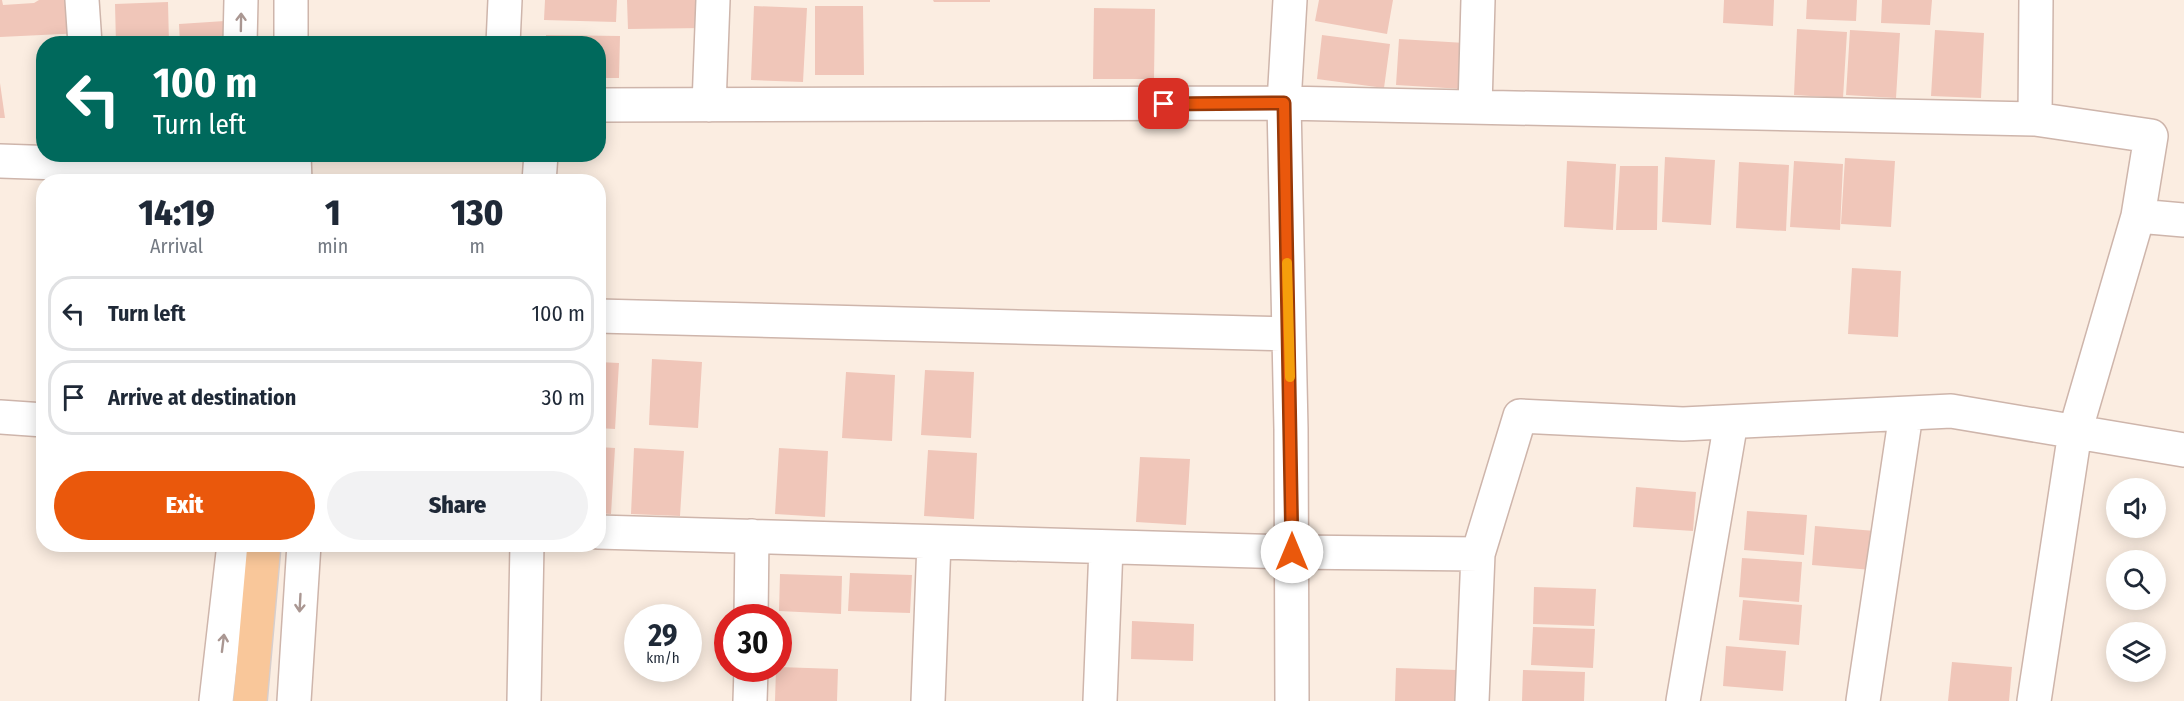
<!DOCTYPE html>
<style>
body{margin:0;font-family:"Fira Sans Condensed",sans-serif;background:#f2f2f3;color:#1f2937;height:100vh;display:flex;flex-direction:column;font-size:22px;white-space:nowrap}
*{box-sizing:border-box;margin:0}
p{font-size:20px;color:#747a83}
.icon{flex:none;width:33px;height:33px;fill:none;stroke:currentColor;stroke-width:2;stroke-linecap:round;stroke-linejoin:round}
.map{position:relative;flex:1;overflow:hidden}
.drawer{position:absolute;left:36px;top:174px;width:570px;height:378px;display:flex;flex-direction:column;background:#fff;border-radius:24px;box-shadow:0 3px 15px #0003}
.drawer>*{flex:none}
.top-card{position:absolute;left:36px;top:36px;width:570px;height:126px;border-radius:24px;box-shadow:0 3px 15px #0003;background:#00695c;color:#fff;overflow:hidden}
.buttons{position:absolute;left:2106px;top:478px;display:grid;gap:12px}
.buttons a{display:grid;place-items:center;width:60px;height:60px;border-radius:50%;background:#fff;box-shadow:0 3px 15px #0003;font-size:30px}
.speed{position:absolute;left:624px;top:604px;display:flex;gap:12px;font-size:30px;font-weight:700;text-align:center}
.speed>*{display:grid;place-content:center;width:78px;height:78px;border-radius:50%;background:#fff;box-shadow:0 3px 15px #0003;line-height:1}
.speed small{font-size:15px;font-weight:400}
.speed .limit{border:9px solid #d22;background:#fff;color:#111}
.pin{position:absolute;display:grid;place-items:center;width:51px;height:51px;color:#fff;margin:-26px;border-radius:12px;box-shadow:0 3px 9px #0006}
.me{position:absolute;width:66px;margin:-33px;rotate:0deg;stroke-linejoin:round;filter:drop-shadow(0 0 4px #0008)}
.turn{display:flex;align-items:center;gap:21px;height:126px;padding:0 18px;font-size:27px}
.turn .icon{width:78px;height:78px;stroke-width:2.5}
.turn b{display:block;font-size:42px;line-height:51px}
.eta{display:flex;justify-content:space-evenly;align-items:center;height:102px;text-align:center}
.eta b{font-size:36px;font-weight:800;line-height:42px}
.action{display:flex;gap:12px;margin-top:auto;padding:12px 18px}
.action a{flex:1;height:69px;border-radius:36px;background:#ea580c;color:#fff;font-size:24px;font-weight:800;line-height:69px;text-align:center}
.action a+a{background:#f2f2f3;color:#1f2937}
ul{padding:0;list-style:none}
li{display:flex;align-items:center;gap:18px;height:75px;margin:0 12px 9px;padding:0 6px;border:3px solid #e0e1e3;border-radius:24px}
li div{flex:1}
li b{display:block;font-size:22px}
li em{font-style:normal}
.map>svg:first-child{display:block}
.building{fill:#f0c6b9}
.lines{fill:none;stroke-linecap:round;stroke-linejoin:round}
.minor-casing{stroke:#ceb5ab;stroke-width:36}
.tertiary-casing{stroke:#ceb5ab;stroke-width:36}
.primary-casing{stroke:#d7cecc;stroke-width:36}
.minor{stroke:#fff;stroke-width:33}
.tertiary{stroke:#fff;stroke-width:33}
.primary{stroke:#f9c79a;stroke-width:33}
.oneway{stroke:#aa9792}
.route-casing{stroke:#983908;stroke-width:15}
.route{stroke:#ea580c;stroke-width:10}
.slow{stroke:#f59e0b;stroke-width:10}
</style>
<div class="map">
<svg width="2184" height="701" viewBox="0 0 2184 701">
<rect width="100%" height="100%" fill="#fbede1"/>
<path class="building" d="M0,0H2L3,5L34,3L39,0H81L83,33L0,37Z
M545,0H617L616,22L544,20Z
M627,0H704V28L628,29Z
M933,0H990V2H934Z
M1319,0H1393L1387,34L1315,21Z
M1724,0H1774L1773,26L1723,23Z
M1807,0H1857L1856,21L1806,19Z
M1882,0H1932L1930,25L1881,23Z
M168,2L169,44H116L115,4Z
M754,6L807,8L803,82L751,80Z
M815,6H863L864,75H815Z
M1094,8L1155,9L1154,79H1093Z
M225,21L227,44H180L179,24Z
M1797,29L1847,32L1843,98L1794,95Z
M1850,30L1900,33L1896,98L1846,95Z
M1935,30L1984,33L1981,98L1931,96Z
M546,35L620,36L619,78H598V44H546Z
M1322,35L1390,44L1384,88L1317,79Z
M1399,39L1465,43L1463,89L1396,85Z
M0,83L5,118H0Z
M1665,157L1715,160L1711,225L1662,222Z
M1845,158L1895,161L1891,227L1841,224Z
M1567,161L1616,164L1613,230L1564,227Z
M1794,161L1843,164L1840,230L1790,227Z
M1739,162L1789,165L1786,231L1736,228Z
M1620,166H1658L1657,230H1616Z
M1852,268L1901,271L1898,337L1848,334Z
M652,359L702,362L698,428L649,425Z
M598,362L619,363L615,429L598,428Z
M925,370L974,372L971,438L921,435Z
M846,372L895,375L892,441L842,438Z
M598,447L615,448L611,514L598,513Z
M634,448L684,451L680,516L631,514Z
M779,448L828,451L825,517L775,514Z
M928,450L977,453L974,519L924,516Z
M1140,457L1190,459L1186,525L1136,522Z
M1636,487L1696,492L1693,531L1633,527Z
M1747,511L1807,515L1804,555L1744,550Z
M1815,526L1875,531L1872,570L1812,565Z
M1742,558L1802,562L1799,602L1739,597Z
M850,573L912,575L910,613L848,611Z
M780,574L842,576L841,614L779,611Z
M1534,587L1596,589L1594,626L1533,624Z
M1743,600L1802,605L1799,645L1739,640Z
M1132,621L1194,624L1193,661L1131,659Z
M1533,627L1595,629L1593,668L1531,665Z
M1726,646L1786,651L1783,691L1723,686Z
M1952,662L2012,667L2009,701H1948Z
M778,667L838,669L837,701H775L776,669H778Z
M1396,668L1457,670V701H1395Z
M1523,670L1585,672L1584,701H1522Z"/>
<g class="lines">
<defs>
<path id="minor" d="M82,0L85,44
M1290,0L1284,103L1291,429L1292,701
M503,44L505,0
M598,105L1284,103L2035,119L2151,136L2138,216L2184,220
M709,105L713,0
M1475,107L1478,0
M2035,119L2036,0
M0,161L294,171
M539,182L541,154
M598,316L1289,334
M0,417L44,420
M598,532L1291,552L1478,554L1520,416L1683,424L1951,411L2184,450
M751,618L752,536
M524,701L527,544
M750,701L751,669
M928,701L934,542
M1100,701L1106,547
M1472,701L1478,554
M1683,701L1731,422
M1863,701L1906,414
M2034,701L2075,432L2138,216"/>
<path id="tertiary" d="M291,0V44
M240,44L241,0
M294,154L295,182
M238,182V154
M216,701L234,544
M294,701L304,544"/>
<path id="primary" d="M250,701L264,544"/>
</defs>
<use href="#minor" class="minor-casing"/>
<use href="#tertiary" class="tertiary-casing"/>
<use href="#primary" class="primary-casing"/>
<use href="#minor" class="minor"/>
<use href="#tertiary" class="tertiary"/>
<use href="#primary" class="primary"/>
</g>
<defs><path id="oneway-shaft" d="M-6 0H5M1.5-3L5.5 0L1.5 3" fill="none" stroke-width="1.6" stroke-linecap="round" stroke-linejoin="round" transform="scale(1.5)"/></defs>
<g class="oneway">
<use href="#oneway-shaft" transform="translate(241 22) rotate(-89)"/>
<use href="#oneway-shaft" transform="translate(300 603) rotate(93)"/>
<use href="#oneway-shaft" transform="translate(223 643) rotate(-83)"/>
</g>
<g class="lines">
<defs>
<path id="route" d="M1164,104L1284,103L1292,552"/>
</defs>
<use href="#route" class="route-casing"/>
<use href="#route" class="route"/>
<path class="slow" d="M1287,263L1290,377"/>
</g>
</svg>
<div class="buttons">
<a><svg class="icon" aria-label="sound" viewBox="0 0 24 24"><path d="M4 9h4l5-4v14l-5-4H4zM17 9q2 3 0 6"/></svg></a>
<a><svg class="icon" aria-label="search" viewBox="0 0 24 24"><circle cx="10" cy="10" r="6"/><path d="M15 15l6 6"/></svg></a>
<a><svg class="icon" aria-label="layers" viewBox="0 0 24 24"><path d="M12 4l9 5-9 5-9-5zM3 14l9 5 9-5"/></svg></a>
</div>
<div class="speed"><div>29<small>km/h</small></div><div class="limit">30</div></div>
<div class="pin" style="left:1164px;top:104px;background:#d93025"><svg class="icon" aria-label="arrive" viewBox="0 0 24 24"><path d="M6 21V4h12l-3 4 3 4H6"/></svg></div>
<svg class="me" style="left:1292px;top:552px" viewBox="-20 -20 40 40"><circle r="19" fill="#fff"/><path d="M0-13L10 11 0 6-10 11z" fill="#ea580c"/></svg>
<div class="top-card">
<div class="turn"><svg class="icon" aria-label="left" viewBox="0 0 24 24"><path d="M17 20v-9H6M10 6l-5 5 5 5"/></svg><div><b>100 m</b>Turn left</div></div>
</div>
<section class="drawer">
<div class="eta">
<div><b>14:19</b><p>Arrival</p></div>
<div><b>1</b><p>min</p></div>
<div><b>130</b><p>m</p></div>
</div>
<ul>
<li><svg class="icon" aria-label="left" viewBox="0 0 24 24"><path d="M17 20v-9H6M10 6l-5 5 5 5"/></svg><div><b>Turn left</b></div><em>100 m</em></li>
<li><svg class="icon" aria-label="arrive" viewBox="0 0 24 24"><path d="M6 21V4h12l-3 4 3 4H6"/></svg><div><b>Arrive at destination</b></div><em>30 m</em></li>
</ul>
<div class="action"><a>Exit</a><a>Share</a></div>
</section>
</div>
